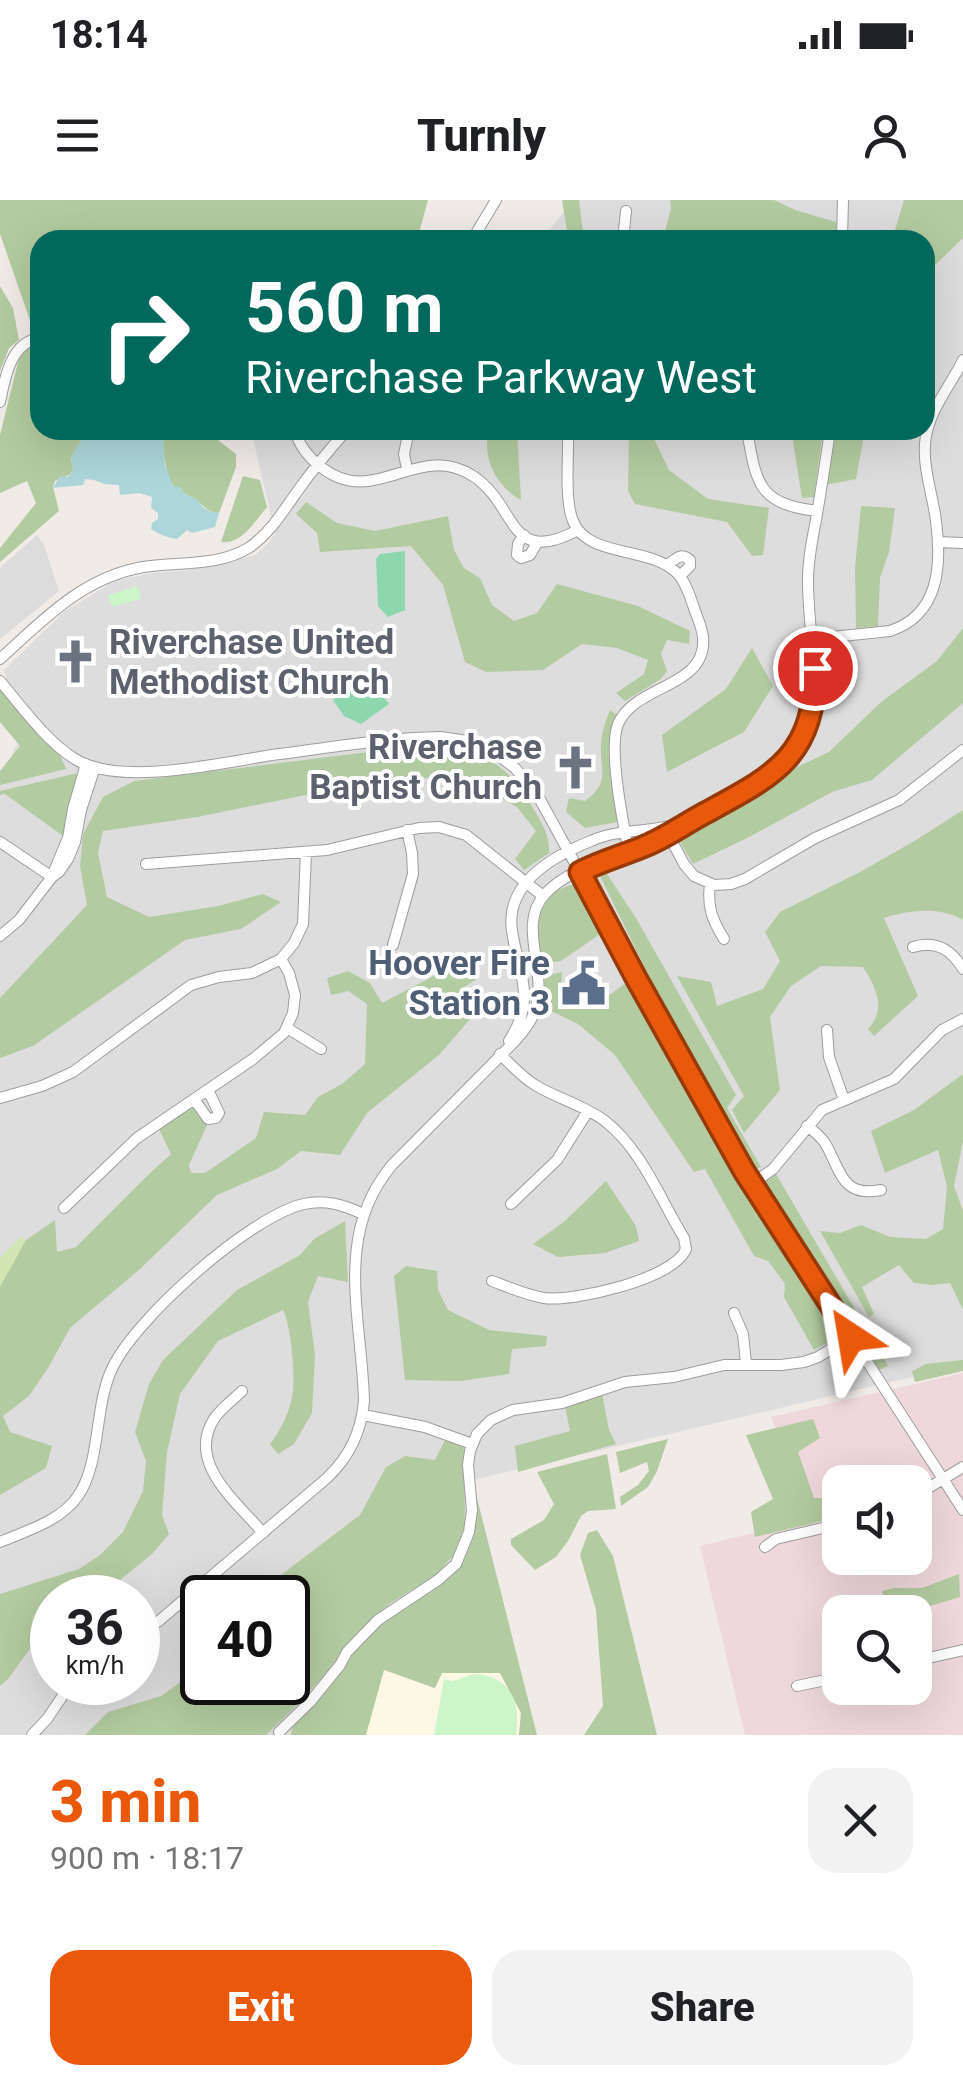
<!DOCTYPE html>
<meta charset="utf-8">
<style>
body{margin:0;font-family:Roboto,sans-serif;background:#f2f2f2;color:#202124;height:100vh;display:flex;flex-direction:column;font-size:38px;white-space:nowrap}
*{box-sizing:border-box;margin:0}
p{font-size:32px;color:#757577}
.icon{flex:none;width:55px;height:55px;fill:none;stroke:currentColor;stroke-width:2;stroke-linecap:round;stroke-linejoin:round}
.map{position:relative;height:1535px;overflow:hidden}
.details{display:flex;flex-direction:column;background:#fff;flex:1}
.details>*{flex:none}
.hud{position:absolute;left:30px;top:30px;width:905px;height:210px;border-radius:30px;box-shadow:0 10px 40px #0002;background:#00695c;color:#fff;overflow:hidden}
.tools{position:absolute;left:822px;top:1265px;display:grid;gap:20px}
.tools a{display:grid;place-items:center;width:110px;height:110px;border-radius:20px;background:#fff;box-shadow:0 10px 40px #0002;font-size:50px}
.speed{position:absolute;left:30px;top:1375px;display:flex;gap:20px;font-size:50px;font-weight:700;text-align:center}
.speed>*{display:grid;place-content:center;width:130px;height:130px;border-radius:50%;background:#fff;box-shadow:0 10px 40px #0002;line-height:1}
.speed small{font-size:25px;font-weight:400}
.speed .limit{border:5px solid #111;border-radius:15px;background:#fff;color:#111}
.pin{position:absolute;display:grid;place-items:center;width:85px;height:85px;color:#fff;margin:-42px;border:5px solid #fff;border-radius:50%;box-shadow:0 2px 10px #0007}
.me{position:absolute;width:110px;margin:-55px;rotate:327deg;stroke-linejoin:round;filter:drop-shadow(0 0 8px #0008)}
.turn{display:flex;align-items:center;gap:35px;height:210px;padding:0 50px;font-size:45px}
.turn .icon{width:130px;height:130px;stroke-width:2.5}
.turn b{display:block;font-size:70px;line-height:85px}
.round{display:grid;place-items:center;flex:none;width:105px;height:105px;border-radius:30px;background:#f2f2f2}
.overview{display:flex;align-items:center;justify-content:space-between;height:170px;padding:0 50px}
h1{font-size:60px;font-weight:800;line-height:75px;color:#ea580c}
.action{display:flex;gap:20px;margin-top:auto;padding:20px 50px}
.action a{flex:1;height:115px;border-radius:30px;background:#ea580c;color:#fff;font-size:40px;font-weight:800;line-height:115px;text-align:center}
.action a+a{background:#f2f2f2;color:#202124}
.status{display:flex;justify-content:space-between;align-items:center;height:70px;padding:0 50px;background:#fff;direction:ltr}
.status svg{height:28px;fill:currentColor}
header{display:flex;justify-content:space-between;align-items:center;height:130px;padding:0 50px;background:#fff;font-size:45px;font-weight:800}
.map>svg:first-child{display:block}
.residential{fill:#dedddd;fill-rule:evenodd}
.commercial{fill:#efd8db;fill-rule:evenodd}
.education{fill:#fcf8e3}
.grass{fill:#d3e5b2}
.forest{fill:#b3cba0}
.park{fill:#ccf5c9}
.pitch{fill:#8cd7ae}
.parking{fill:#dcdcdc}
.water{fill:#acd6d9}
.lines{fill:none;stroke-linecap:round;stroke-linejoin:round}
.minor-casing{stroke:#9d9d9d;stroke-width:12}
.minor{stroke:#fff;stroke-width:10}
.route-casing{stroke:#983908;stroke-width:25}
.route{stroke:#ea580c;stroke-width:18}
.labels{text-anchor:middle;stroke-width:8;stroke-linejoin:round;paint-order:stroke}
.worship-label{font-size:35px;font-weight:bold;fill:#5b616d;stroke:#fff;text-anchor:start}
.service-label{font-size:35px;font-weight:bold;fill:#4e5e75;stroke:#fff;text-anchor:end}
</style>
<div class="status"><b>18:14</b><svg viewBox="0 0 49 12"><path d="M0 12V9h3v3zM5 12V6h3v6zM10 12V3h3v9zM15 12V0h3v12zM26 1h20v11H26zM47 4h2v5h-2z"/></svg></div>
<header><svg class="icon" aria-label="menu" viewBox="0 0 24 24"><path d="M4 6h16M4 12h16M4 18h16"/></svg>Turnly<svg class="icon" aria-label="person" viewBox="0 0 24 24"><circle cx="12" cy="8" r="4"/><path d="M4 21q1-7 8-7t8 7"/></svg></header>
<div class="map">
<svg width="963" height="1535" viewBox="0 0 963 1535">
<rect width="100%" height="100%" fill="#f0ebe7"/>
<path class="residential" d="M573,0H963V1165L469,1281L532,1535H0V583L21,534L4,470L65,411L115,381L152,373L190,370L255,355L268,343L275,334L251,230H925V40H542ZM52,1398H138V1482H52ZM202,1398H288V1482H202Z"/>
<path class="commercial" d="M963,1173V1535H745L700,1346L810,1319L771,1217ZM840,1282H915V1358H840ZM840,1412H915V1488H840Z"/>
<path class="education" d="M383,1469L434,1488L442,1473H500L521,1513L519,1535H365Z"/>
<path class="grass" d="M20,1037L26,1040L0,1093V1058Z"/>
<path class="forest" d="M0,0H428L417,40H40V132H34L0,34Z
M562,0H579L584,40H565L568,37Z
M670,0H774L795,10L836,22V40H797L785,33L758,35L747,40H663L671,8Z
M904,0H963V38L931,69L925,116V40H892Z
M0,86L13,108L19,140L9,148L0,171Z
M36,144L40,145V230H87L71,258L73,268L71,274L55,281L53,287L59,311L0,362V348L36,303L27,281L0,293V235L20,154Z
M163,230H208L209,233L236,254V267L219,313C205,312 204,304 193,298C187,294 177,291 173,285C165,274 162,243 163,230Z
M488,230H517L521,300C495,285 483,260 488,230Z
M629,230H650L669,270L708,299L769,308L763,355L752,356L727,322L635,304L628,291Z
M795,230H823L814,297L802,298L793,242Z
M835,230H865L856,279L825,285Z
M243,276L260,280L267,307C254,322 242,345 221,342Z
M306,302L337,323L375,331L448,316L454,350L464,368L480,378L492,405L514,421L537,413L557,384L638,406L690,431L689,444L667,440L661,454L667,471L661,479L625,501L616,493L644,474L648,460L617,448L582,444L543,470L486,472L465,462L443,385L411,346L320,352L317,333L296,314Z
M861,306L895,308L889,352L880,378L878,426L856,428L855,368Z
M963,428V503L872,580L832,592L749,637L693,664L677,637L759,597L795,568L829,552L881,502L937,461Z
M752,448L773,486L744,532L667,572L662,535L726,489Z
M0,489L61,557L66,569L0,585V571L20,546L0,522Z
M610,510L617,515L610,534L618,622L585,628L566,612L569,598L585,601C612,581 599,570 601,542C602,532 606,520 610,510Z
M446,547C496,556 513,572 537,615C544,627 550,639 549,653L524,670L515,659L536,631L517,607L487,591L430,578L385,579L197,617L103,631L98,653L107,697L149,717L218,706L263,694L281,702L241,729L185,740L33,846L0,858V798L87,705L80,666L83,634L103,597L134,581L401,548Z
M78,573L63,636L5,594L0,595V591Z
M963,610V720C940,706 909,710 884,718L918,796L874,836L868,829C887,808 876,788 863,767L821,766L791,786L770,817L780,890L744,933L732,910L744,896L677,776L711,782L717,806L763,789L780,761L765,732L780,712L862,671L916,640Z
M605,671L636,718L736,895L727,908L761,967L752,971L683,846L599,674Z
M574,684L587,701L603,732L561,761L542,764C535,730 534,694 574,684Z
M472,761L477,779L461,789L463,804L477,811L440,854L367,913L340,955L301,951L277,969L217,995L140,1069L70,1128L48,1168L29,1196L3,1216L10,1232L52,1246L46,1268L0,1295V1087L26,1040L55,1020L57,1052L76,1047L148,975L171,954L159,929L193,906L207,925L189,965L191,973H205L256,938L264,912L305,915L318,897L342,884L365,864L367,804L348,791L331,795L327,778L348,771L370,783L382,803L443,771Z
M562,772L561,794C587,820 603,798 629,781L741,974L834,1118C838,1140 831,1141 814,1150L784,1097L785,1084L768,1061L754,1056L705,969L694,972L615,855L578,824L543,807L545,800L544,776Z
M963,874V941L954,986L963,1011V1110L950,1083L932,1085L914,1083L899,1065L862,1087L874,1114L869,1117L820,1031L840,1033L861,1025L890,1037L926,1039L943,1029L947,986L938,950L885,973L871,931L914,910Z
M776,974L888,1166L879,1170L760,986Z
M606,981L636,1026L639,1041L605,1053L558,1057L533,1044L565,1021Z
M345,1021L348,1082L318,1076L308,1102L315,1155L312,1213L294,1244L278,1254L270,1244C281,1230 291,1210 293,1191C295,1173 291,1125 283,1110L218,1141L180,1194L167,1252L162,1315L169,1334L152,1354L99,1397L52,1398V1422L48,1424L8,1479L0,1486V1394L79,1369L100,1355L123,1332L143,1291L146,1261L135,1232L149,1184L163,1160L237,1090L300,1055L314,1039Z
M406,1066L437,1071L438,1090L448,1110L489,1130L547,1136L546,1146L512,1149L509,1174L460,1181L405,1180L394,1076Z
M963,1160V1171L915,1182L912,1171L926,1164Z
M602,1193L609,1230L616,1244L518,1272L515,1246L570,1231L565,1206Z
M813,1219L820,1238L798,1252L814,1298H835L840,1317L755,1337L751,1312L773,1299L746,1235Z
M668,1239L657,1271L648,1287L621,1306L620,1297L638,1285L649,1271L647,1262L620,1273L616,1252Z
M445,1240L464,1245L465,1327L455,1354L436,1375L389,1404L297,1505L266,1535H85L108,1512L161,1496L202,1467V1482H288V1398L252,1397L360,1315L386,1267L405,1256L435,1260Z
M607,1254L616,1309L588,1311L581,1316L568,1341L556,1357L535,1370L511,1345V1339L544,1320L554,1304L537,1272Z
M477,1298L537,1535H519L521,1513L500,1473H442L435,1488L384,1470L366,1535H291L292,1528C320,1493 346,1456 379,1426C413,1395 459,1388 473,1337C477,1325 476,1311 477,1298Z
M597,1330L613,1356L657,1535H584L603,1506L596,1410L580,1355L588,1333Z
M959,1374L960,1397L910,1412H887L882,1391L894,1388H922Z"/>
<path class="park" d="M137,386L141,399L112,407L108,395Z
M474,1474C511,1476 521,1502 516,1535H434L444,1479L453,1481Z"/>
<path class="pitch" d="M405,351V410L388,417L378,406L376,359L380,354Z
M360,475H366L389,504L361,524L344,516L333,500Z"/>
<path class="parking" d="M37,335L44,345L59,391L0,439V368Z
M229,376L234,381H240L252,416L251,428L226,437L223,435L218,437L207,405L179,413L174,394Z
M157,436L159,440L179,438L185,457L174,466L180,489L145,499L139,482L109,465L104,455L113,446L118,448L133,442L134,445Z
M46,437L55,448L39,471L99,518L112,537L131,511L170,504H184L183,496L202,492L236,493L235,530L199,541L183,540L112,555L21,474L23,471L19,467Z
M332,439L360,466L332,491L328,489L321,492L313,482L315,477L308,461Z
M602,452L623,458L642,467L628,480L615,487L604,518L599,547L594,549L567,552L552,527L532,538L523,523L562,491L574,485L600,491L602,489L603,481L598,478L596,482L570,475L560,482L562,488L550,497L511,522L499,503L504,484L515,489L511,501L516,507L517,506L514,501L535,486L545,483L591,453Z"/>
<path class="water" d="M87,230H163L165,265L173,286L180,287L185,294L198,300C202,309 209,312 219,313L215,327L192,333L187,330L177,339C169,338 157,334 151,329L152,323L158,319V313L151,308L152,297L139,293L120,295L119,285L104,284L94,280L85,279L83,285L53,288L60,276L67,277L71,274L73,268L71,258Z"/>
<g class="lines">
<defs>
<path id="minor" d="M472,40L496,0
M623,40L626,11
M842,40L843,0
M0,202C5,177 11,142 40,138
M295,230C299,246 308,257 321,267C375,310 417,240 473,276C518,305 507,368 578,330
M568,230C569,254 564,300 573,321C588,359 650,345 678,374C686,383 690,396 694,408C697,417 702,427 703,437C708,488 635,484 618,524C608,550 623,623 629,652
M747,230C756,283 758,304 817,311
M407,269L404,254L409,230
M524,335L518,344L517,355L521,358L530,355L537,343
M938,342L963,343
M666,365C676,361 679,351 690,360V366L680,376
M813,439L890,431C939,415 942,366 936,321C933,296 923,269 925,244C927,212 950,187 963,160
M0,459C42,421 80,380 138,368C174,361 217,368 250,347C271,332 284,310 299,289C314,268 330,249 347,230
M0,481C21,506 47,542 75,559C120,587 220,563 272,555C327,548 384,538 440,537L467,541L490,549L515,568L538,596L744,971L963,1310
M665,628L684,664L694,676L714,685L731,684L745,679L815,638L899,600L963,550
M0,642L52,677
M146,664L327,650L419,628L439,627L466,635L543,696
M52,676L68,638L73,609L86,564
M710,684C707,706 712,720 724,739
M0,736L19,720L52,677L59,672L68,659L75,642L81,610L95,567
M393,745L413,674L412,653L407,630
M913,747C936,740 951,749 963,769
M287,828L321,849
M827,830L829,857L844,900
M509,841C537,798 519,776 512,731C505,683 553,656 591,641C620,628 651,633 681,623
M500,854C511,865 522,877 535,885C558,899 584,905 605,921C642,950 660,999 684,1038L686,1049
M0,898L42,886L73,872L191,785L219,777L252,773L281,759L294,743L303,724L306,652
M194,899L208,919L216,918L219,913L208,890
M807,926C814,931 820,936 825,943C841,970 841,998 881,990
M752,984L773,969L822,910L894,879L942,830L963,819
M511,1004L557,960L588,911
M64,1008L137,938L253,859L284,833L293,813L295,795L289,773L281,759
M492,1081C508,1087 526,1095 544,1098C574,1102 674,1079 686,1049
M734,1113L743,1134L746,1163
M242,1191C233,1200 221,1208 214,1219C186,1263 237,1302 263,1333
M363,1215L425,1227L472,1244
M915,1296L963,1267
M0,1342C26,1331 61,1321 78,1296C101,1262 94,1210 111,1171C132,1121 250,1016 304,1004C325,999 344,1005 363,1014
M765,1347L776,1339L840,1324
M138,1436L160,1420L327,1278C350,1256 361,1232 364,1201C362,1118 333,1035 392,965L513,843C526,829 536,816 538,797C543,764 519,722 545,694C569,668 609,660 640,648C657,642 672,632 687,623C711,609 738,599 761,583C838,529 808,457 808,381C808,360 812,340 816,320C821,290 826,260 830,230
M915,1461L963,1450
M797,1486L840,1477
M279,1532L310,1502L340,1465L347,1452L378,1420L438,1380L456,1364L469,1332L472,1310L468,1265L470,1251L477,1234L491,1220L513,1210L562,1203L625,1182L674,1177L724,1165H781L804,1162L818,1157L851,1137
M32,1535L47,1519L72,1482"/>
</defs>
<use href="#minor" class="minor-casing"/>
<use href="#minor" class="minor"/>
</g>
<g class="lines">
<defs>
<path id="route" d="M815,468C815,556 775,575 707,612C686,623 667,637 645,646C624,655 601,661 580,672L636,778L744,971L851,1137"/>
</defs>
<use href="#route" class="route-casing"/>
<use href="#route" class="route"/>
</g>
<defs>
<symbol id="church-bare" viewBox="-9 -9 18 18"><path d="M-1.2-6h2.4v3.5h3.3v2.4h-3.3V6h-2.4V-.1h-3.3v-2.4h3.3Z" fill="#6b7280" stroke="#fff" stroke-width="2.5" paint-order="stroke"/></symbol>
<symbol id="civic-bare" viewBox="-9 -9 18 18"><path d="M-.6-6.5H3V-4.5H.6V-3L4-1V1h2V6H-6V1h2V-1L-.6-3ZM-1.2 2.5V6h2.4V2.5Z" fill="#5c6f8a" stroke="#fff" stroke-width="2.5" paint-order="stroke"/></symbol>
</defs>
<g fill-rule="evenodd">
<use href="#church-bare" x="44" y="430" width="63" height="63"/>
<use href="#church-bare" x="544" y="536" width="63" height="63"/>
<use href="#civic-bare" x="552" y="752" width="63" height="63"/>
</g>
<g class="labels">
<g class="worship-label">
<text x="109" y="454">Riverchase United<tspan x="109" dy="40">Methodist Church</tspan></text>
<text x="542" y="559" text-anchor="end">Riverchase<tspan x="542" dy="40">Baptist Church</tspan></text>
</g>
<g class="service-label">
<text x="550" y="775">Hoover Fire<tspan x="550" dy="40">Station 3</tspan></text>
</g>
</g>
</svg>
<div class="tools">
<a><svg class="icon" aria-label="sound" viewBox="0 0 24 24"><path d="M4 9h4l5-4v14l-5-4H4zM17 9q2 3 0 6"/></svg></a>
<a><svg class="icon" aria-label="search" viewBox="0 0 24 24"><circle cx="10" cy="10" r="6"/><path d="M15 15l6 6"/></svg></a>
</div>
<div class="speed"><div>36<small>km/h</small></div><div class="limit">40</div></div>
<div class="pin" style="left:815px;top:468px;background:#d93025"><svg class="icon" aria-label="arrive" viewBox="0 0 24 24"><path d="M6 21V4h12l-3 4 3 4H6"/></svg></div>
<svg class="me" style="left:851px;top:1137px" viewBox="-20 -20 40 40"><path d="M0-17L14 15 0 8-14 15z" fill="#ea580c" stroke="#fff" stroke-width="4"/></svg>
<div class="hud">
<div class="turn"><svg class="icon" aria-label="right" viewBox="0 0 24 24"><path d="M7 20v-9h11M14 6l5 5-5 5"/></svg><div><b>560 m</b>Riverchase Parkway West</div></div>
</div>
</div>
<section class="details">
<div class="overview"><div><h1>3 min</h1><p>900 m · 18:17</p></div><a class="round"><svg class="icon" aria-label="close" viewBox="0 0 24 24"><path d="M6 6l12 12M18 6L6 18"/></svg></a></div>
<div class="action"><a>Exit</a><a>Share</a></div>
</section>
